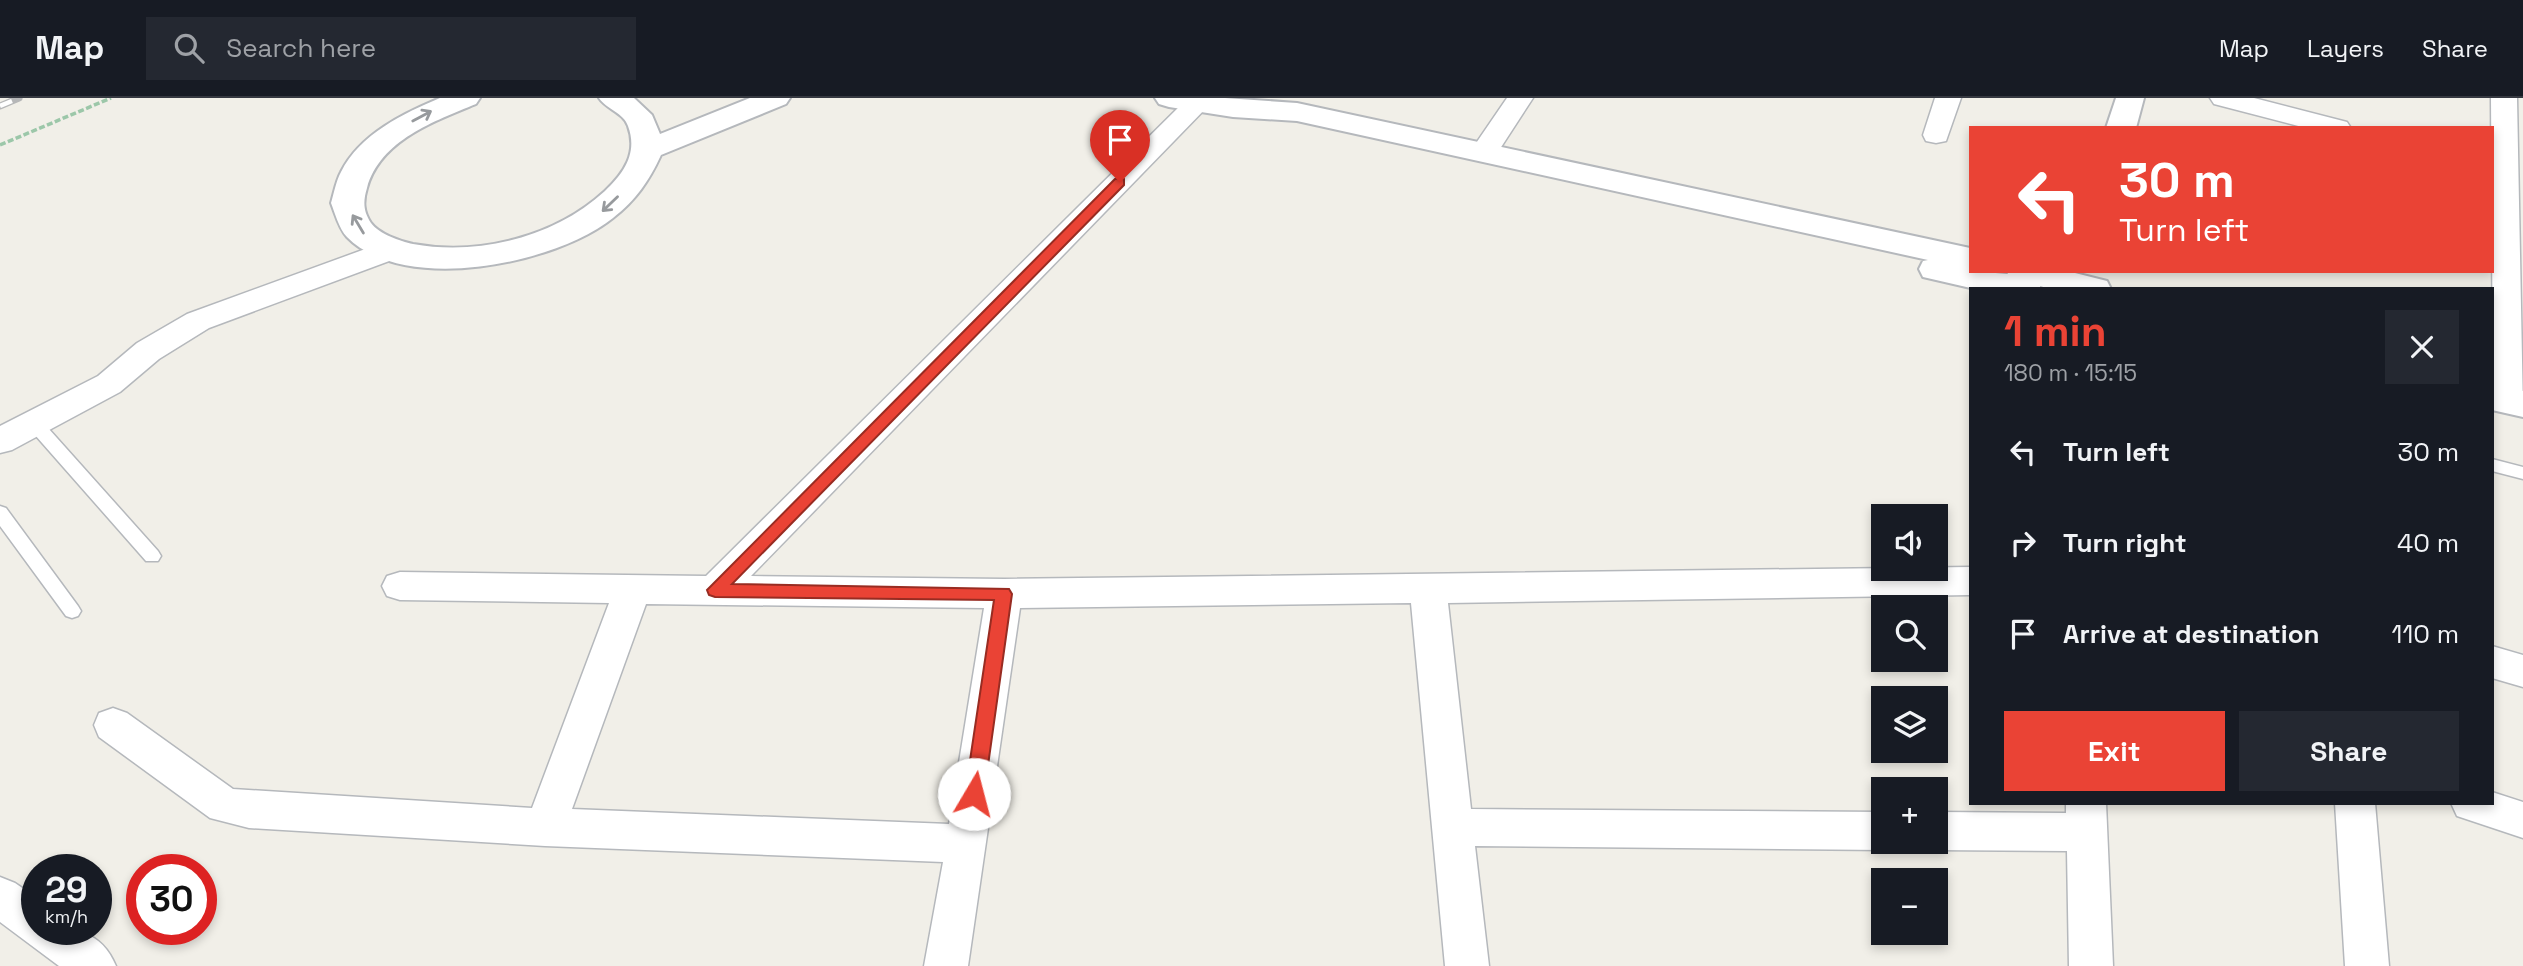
<!DOCTYPE html>
<meta charset="utf-8">
<style>
body{margin:0;font-family:"Space Grotesk",sans-serif;background:#242831;color:#f1f3f6;height:100vh;display:flex;flex-direction:column;font-size:26px;white-space:nowrap}
*{box-sizing:border-box;margin:0}
p{font-size:23px;color:#9ea1a6}
.icon{flex:none;width:38px;height:38px;fill:none;stroke:currentColor;stroke-width:2;stroke-linecap:round;stroke-linejoin:round}
.map{position:relative;flex:1;overflow:hidden}
.sheet{position:absolute;left:1969px;top:189px;width:525px;height:518px;display:flex;flex-direction:column;background:#171b24;border-radius:0px;box-shadow:0 4px 10px #0003}
.sheet>*{flex:none}
.top-card{position:absolute;left:1969px;top:28px;width:525px;height:147px;border-radius:0px;box-shadow:0 4px 10px #0003;background:#ea4335;color:#fff;overflow:hidden}
.fabs{position:absolute;left:1871px;top:406px;display:grid;gap:14px}
.fabs a{display:grid;place-items:center;width:77px;height:77px;border-radius:0px;background:#171b24;box-shadow:0 4px 10px #0003;font-size:35px}
.speed{position:absolute;left:21px;top:756px;display:flex;gap:14px;font-size:35px;font-weight:700;text-align:center}
.speed>*{display:grid;place-content:center;width:91px;height:91px;border-radius:50%;background:#171b24;box-shadow:0 4px 10px #0003;line-height:1}
.speed small{font-size:18px;font-weight:400}
.speed .limit{border:10px solid #d22;background:#fff;color:#111}
.pin{position:absolute;display:grid;place-items:center;width:60px;height:60px;color:#fff;margin:-72px -30px;border-radius:50% 50% 50% 0;rotate:-45deg;box-shadow:0 0 7px #0007}
.pin .icon{rotate:45deg}
.me{position:absolute;width:77px;margin:-38px;rotate:8deg;stroke-linejoin:round;filter:drop-shadow(0 0 5px #0008)}
.turn{display:flex;align-items:center;gap:24px;height:147px;padding:0 35px;font-size:32px}
.turn .icon{width:91px;height:91px;stroke-width:2.5}
.turn b{display:block;font-size:49px;line-height:60px}
.round{display:grid;place-items:center;flex:none;width:74px;height:74px;border-radius:0px;background:#242831}
.headline{display:flex;align-items:center;justify-content:space-between;height:119px;padding:0 35px}
h1{font-size:42px;font-weight:700;line-height:52px;color:#ea4335}
.button{display:flex;gap:14px;margin-top:auto;padding:14px 35px}
.button a{flex:1;height:80px;border-radius:0px;background:#ea4335;color:#fff;font-size:28px;font-weight:700;line-height:80px;text-align:center}
.button a+a{background:#242831;color:#f1f3f6}
ul{padding:0;list-style:none}
li{display:flex;align-items:center;gap:21px;height:91px;padding:0 35px}
li div{flex:1}
li b{display:block;font-size:26px}
li em{font-style:normal}
header{display:flex;align-items:center;gap:42px;box-sizing:border-box;height:98px;padding:0 35px;background:#171b24;border-bottom:2px solid #363941}
header strong{font-size:33px}
nav{display:flex;gap:38px;margin-inline-start:auto;font-size:24px}
.search{width:490px;height:63px;background:#242831;display:flex;align-items:center;gap:18px;box-sizing:border-box;padding:0 24px;border-radius:0px;color:#9ea1a6;font-size:26px}
.map>svg:first-child{display:block}
.lines{fill:none;stroke-linecap:round;stroke-linejoin:round}
.service-casing{stroke:#b5b8bc;stroke-width:3}
.minor-casing{stroke:#b5b8bc;stroke-width:3}
.tertiary-casing{stroke:#b5b8bc;stroke-width:4}
.path{stroke:#9cc7a9;stroke-width:3.5;stroke-dasharray:6 2.5;stroke-linecap:butt}
.service{fill:#fff;fill-rule:evenodd}
.minor{fill:#fff;fill-rule:evenodd}
.tertiary{fill:#fff;fill-rule:evenodd}
.rail-casing{stroke:#b6b7b8;stroke-width:7}
.rail{stroke:#fff;stroke-width:4.5;stroke-dasharray:13;stroke-linecap:butt}
.oneway{stroke:#979a9d}
.route{fill:#ea4335;stroke:#982c22;stroke-width:2}
</style>
<header>
<strong>Map</strong>
<div class="search"><svg class="icon" aria-label="search" viewBox="0 0 24 24"><circle cx="10" cy="10" r="6"/><path d="M15 15l6 6"/></svg>Search here</div>
<nav><a>Map</a><a>Layers</a><a>Share</a></nav>
</header>
<div class="map">
<svg width="2523" height="868" viewBox="0 0 2523 868">
<rect width="100%" height="100%" fill="#f1efe8"/>
<g class="lines">
<defs>
<path id="service" d="M34,319L40,321L158,453L161,458L158,463H146L28,329L26,325Z
M2492,361L2523,369V381L2492,373Z
M0,408L6,410L78,508L81,513L78,518L72,520L66,518L0,428Z"/>
<path id="minor" d="M1188,0H1205L1210,6L751,478L1004,481L1970,469V497L1448,505L1471,711L1883,714V744H1899L1898,746L1883,752L1475,748L1489,868H1445L1411,505L1020,510L968,868H924L943,764L545,748L249,730L210,720L99,639L94,627L99,615L113,610L127,615L233,691L532,710L609,505L400,502L387,498L382,488L387,478L400,474L706,478ZM646,506L984,510L949,726L572,711Z
M1507,0H1533L1494,60L1484,62L1474,60L1470,54Z
M1935,0H1961L1946,43L1936,45L1926,43L1923,37Z
M2210,0H2254L2347,24L2351,30H2306L2214,6Z
M2491,0H2517L2523,313L2514,316L2503,312L2493,286Z
M390,142L400,145L405,152L400,159L209,230L159,261L120,294L12,352L0,355V328L98,278L137,245L187,216Z
M2492,548L2523,557V589L2492,580Z
M2492,694L2523,704V740L2457,718L2451,705H2492Z
M2066,705H2106L2113,868H2069L2067,753L1936,752L1920,744H1936V714L2066,715Z
M2335,705H2375L2389,868H2345Z
M0,779L15,785L37,800V831C73,831 100,830 116,868H59L0,824Z"/>
<path id="tertiary" d="M440,0H480L476,6C435,23 380,42 367,90C363,103 363,113 371,125C379,136 400,143 413,146C479,158 555,139 605,93C624,75 638,55 628,28C624,15 606,11 599,0H634L652,17L660,36L750,0H790L786,6L661,57C649,83 636,102 613,120C556,166 404,197 347,139C339,131 335,115 331,105C334,95 336,83 341,74C360,36 404,15 440,0Z
M1155,0H1225L1297,5L1970,150V173L2008,176L2006,173H2067L2107,183L2111,191H2050L2040,188L2041,191H1975L1923,179L1919,171L1923,163L1928,162L1297,23L1233,19L1169,9L1159,6Z
M2116,0H2144L2136,30H2106Z
M2492,286L2523,293V319L2492,312Z"/>
</defs>
<use href="#service" class="service-casing"/>
<use href="#minor" class="minor-casing"/>
<use href="#tertiary" class="tertiary-casing"/>
<path class="path" d="M0,47L111,0"/>
<use href="#service" class="service"/>
<use href="#minor" class="minor"/>
<use href="#tertiary" class="tertiary"/>
<defs>
<path id="rail" d="M0,8L19,0"/>
</defs>
<use href="#rail" class="rail-casing"/>
<use href="#rail" class="rail"/>
</g>
<defs><path id="oneway-shaft" d="M-6 0H5M1.5-3L5.5 0L1.5 3" fill="none" stroke-width="1.6" stroke-linecap="round" stroke-linejoin="round" transform="scale(1.75)"/></defs>
<g class="oneway">
<use href="#oneway-shaft" transform="translate(422 18) rotate(-28)"/>
<use href="#oneway-shaft" transform="translate(610 106) rotate(136)"/>
<use href="#oneway-shaft" transform="translate(358 126) rotate(-121)"/>
</g>
<path class="route" d="M1120,80L1124,81V87L732,486L1009,491L1012,496L984,696L981,702L974,704L968,702L965,696L994,502L715,499L709,497L707,492L1115,81Z"/>
</svg>
<div class="fabs">
<a><svg class="icon" aria-label="sound" viewBox="0 0 24 24"><path d="M4 9h4l5-4v14l-5-4H4zM17 9q2 3 0 6"/></svg></a>
<a><svg class="icon" aria-label="search" viewBox="0 0 24 24"><circle cx="10" cy="10" r="6"/><path d="M15 15l6 6"/></svg></a>
<a><svg class="icon" aria-label="layers" viewBox="0 0 24 24"><path d="M12 4l9 5-9 5-9-5zM3 14l9 5 9-5"/></svg></a>
<a>+</a>
<a>−</a>
</div>
<div class="speed"><div>29<small>km/h</small></div><div class="limit">30</div></div>
<div class="pin" style="left:1120px;top:84px;background:#d93025"><svg class="icon" aria-label="arrive" viewBox="0 0 24 24"><path d="M6 21V4h12l-3 4 3 4H6"/></svg></div>
<svg class="me" style="left:974px;top:696px" viewBox="-20 -20 40 40"><circle r="19" fill="#fff"/><path d="M0-13L10 11 0 6-10 11z" fill="#ea4335"/></svg>
<div class="top-card">
<div class="turn"><svg class="icon" aria-label="left" viewBox="0 0 24 24"><path d="M17 20v-9H6M10 6l-5 5 5 5"/></svg><div><b>30 m</b>Turn left</div></div>
</div>
<section class="sheet">
<div class="headline"><div><h1>1 min</h1><p>180 m · 15:15</p></div><a class="round"><svg class="icon" aria-label="close" viewBox="0 0 24 24"><path d="M6 6l12 12M18 6L6 18"/></svg></a></div>
<ul>
<li><svg class="icon" aria-label="left" viewBox="0 0 24 24"><path d="M17 20v-9H6M10 6l-5 5 5 5"/></svg><div><b>Turn left</b></div><em>30 m</em></li>
<li><svg class="icon" aria-label="right" viewBox="0 0 24 24"><path d="M7 20v-9h11M14 6l5 5-5 5"/></svg><div><b>Turn right</b></div><em>40 m</em></li>
<li><svg class="icon" aria-label="arrive" viewBox="0 0 24 24"><path d="M6 21V4h12l-3 4 3 4H6"/></svg><div><b>Arrive at destination</b></div><em>110 m</em></li>
</ul>
<div class="button"><a>Exit</a><a>Share</a></div>
</section>
</div>
